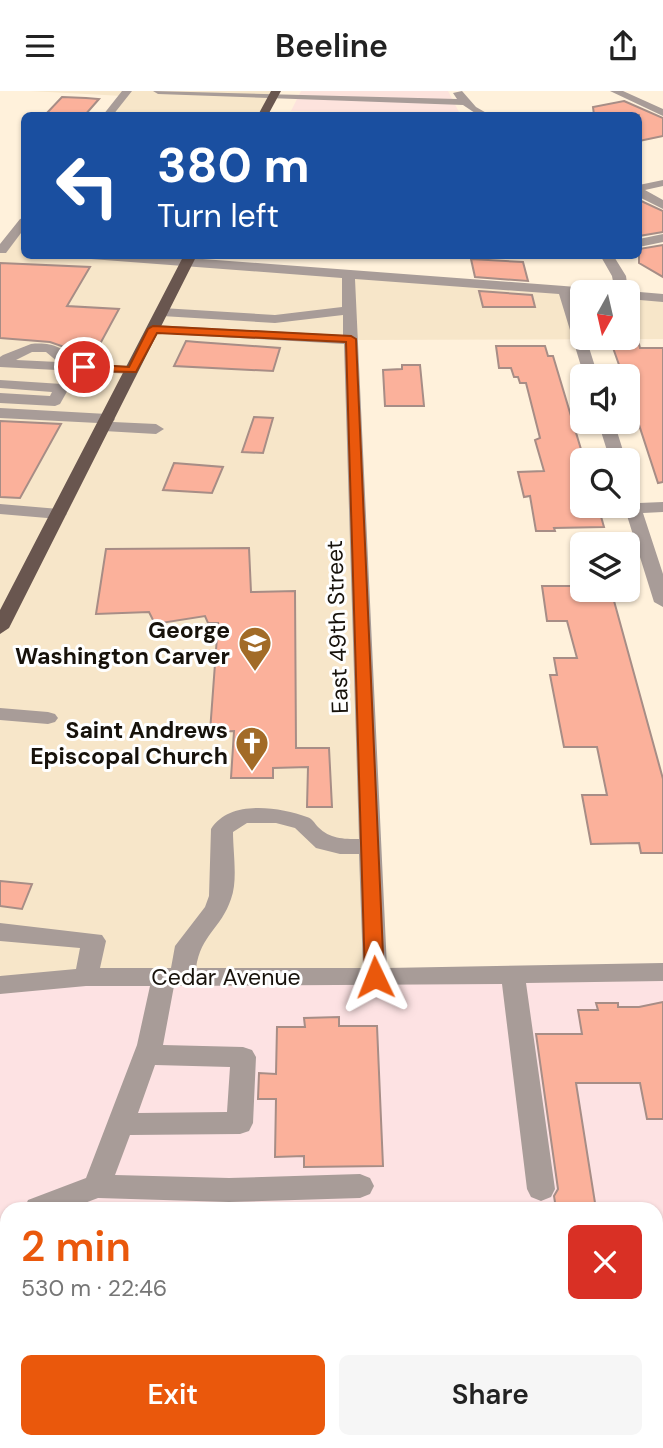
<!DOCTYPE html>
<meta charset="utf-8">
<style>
body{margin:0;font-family:"DM Sans",sans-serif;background:#f6f6f6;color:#222;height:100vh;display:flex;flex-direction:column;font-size:26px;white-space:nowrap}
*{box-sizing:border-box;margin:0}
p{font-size:23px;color:#767676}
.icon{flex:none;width:38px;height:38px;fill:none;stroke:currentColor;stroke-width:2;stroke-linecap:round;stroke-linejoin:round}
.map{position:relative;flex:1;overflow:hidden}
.sheet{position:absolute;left:0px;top:1111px;width:663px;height:247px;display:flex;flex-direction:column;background:#fff;border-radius:21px 21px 0 0;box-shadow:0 2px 5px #0004}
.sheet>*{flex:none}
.hud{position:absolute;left:21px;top:21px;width:621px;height:147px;border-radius:10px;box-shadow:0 2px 5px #0004;background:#1a4fa0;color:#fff;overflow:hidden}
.needle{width:46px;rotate:188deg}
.buttons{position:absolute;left:570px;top:189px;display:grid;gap:14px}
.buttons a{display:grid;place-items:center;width:70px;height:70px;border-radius:10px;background:#fff;box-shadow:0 2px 5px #0004;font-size:35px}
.pin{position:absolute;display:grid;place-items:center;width:60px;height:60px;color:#fff;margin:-30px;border:4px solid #fff;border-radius:50%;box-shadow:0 2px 7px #0007}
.me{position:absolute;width:77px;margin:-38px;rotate:358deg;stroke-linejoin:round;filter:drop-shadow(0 0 5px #0008)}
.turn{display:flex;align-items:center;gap:24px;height:147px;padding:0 21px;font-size:32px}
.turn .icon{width:91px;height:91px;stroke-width:2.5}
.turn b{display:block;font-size:49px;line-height:60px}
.round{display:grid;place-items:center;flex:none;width:74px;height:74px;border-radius:10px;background:#f6f6f6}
.head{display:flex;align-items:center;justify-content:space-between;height:119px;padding:0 21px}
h1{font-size:42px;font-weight:600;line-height:52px;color:#ea580c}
.cta{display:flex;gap:14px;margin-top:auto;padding:14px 21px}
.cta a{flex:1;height:80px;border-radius:10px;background:#ea580c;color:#fff;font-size:28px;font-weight:600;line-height:80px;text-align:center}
.cta a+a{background:#f6f6f6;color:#222}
header{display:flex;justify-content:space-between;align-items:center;height:91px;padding:0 21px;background:#fff;font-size:32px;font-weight:600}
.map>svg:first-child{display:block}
.built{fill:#f7e6c9}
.industrial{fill:#fde2e3;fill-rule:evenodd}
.education{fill:#fde3dd}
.building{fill:#fbb19b;stroke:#a78d86;stroke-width:2}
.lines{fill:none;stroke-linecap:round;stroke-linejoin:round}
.minor{fill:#a89c98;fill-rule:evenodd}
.major{fill:#69564f;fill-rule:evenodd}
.route{fill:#ea580c;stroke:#983908;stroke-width:2}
.labels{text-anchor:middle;stroke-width:6;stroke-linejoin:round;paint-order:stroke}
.street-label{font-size:23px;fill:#17120b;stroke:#fff}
.poi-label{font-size:23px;font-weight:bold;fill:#17120b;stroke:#fff;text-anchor:end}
</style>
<header><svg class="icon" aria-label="menu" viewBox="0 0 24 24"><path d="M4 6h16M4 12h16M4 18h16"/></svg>Beeline<svg class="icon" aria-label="share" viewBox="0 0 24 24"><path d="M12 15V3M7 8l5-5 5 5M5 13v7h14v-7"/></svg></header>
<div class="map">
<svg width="663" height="1357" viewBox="0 0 663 1357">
<rect width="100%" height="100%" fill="#fff1db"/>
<path class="built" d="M30,0H276L263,24H108L123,5Z
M24,131V164L191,165L189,170L587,201H583V247H628V204L663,207V248L351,249L375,886L0,894V159Z"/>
<path class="industrial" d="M663,881V1357H0V894ZM7,1118H656V1351H7Z"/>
<path class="education" d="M301,0H448L460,23L291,20Z"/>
<path class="building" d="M62,6L86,7L99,8L85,24H45Z
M624,10L663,27V45L639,50V24H594L593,16Z
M639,109L663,120V141L639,145Z
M663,154V186L639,172V158Z
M471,168L523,171L528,190L475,186Z
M0,172L90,176L67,215L119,218L94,264L70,262V258L50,251L0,247Z
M479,200L532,204L535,216H483Z
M186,250L197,251L280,257L273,280L174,275Z
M639,253L640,257H663V391L658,392L628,300V285H623L612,254Z
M496,255H545L548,265H553L583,365V415H598L604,436L554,437L555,440H536L530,405L524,406L518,381L544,380L535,349L540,347L526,292H520L518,286H514L511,277H499Z
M402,274H420L424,315H385L383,279L402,278Z
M254,326L273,327L263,362L242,361Z
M0,330L61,333L20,407L0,406Z
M174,372L223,376L212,402L163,399Z
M249,457L251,501L295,500L296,657H329L332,716H307L308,676L273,677V687H231L234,640L210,641L218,532H208L205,525L155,533L149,521L96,523L106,458Z
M542,495H583V499H611L663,688V762H641L639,752L591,753L582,704H607L597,656H564L550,584H557L554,567H577L567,530H547Z
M0,790L32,793L22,818L0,815Z
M663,911V1028H647L640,992H576L596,1118H556L554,1105L558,1098L536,943H582L578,919H598L596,912H618V916H639Z
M339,926V935H377L383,1075L304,1076V1065L275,1066L276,1008H258L259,982L276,983L277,936H305L304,927Z"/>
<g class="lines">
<path class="minor" d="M122,0H132L113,24H103Z
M153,0L457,8L453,2L462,0L476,16L490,24H478L463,14L158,3Z
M610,0H623L663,18V25Z
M663,89V95L645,99L663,109V118L639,106V94Z
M24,127V138L6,162H0V153L20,128Z
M663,143V151L639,156V148Z
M85,164H149L564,195L587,197L594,201H583V205L572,204L583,237V247H586L598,285H584L559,203L355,188L387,877L663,872V890L526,892L555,1098L551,1106L541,1110L531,1106L527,1098L502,893L174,895L163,954L243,956L252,959L256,966L253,1032L249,1040L240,1043L130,1044L115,1084L229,1087L360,1083L370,1087L374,1095L370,1103L360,1107L229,1111L98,1107L69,1118H24L28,1109L86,1087L137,954L150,895H86L0,903V885L76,878L80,857L0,850V832L102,844L106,850L100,877H171L175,855L205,816L209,805L211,738C230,708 279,716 307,726C313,728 314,732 318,736C330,748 343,748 359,748L344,253L153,242L146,238L153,234L343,244V224L275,232L162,225L155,221L162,217L275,224L342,216V187L91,168ZM247,732H276L295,737L316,757L340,763H359L363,877H196C201,843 221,838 231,808C238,790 233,761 233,741ZM155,974L230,976L227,1021L138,1022Z
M600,164H613L626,185L628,200L663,203V211L628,208V201H615L612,185Z
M31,253C48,251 66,255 73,272L132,275L139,279L132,283L0,276V266L3,264ZM32,261H46L58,271L16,269Z
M0,289L62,293L69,297L60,313L55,315L0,312V302L50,305L52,301L0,297Z
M0,317L107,323L112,325L115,328L113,331L156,333L164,338L156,343L104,340L99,338L96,335L98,332L0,327Z
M598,331H614L626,369H610Z
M628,397L634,398L639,412L663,411V421L643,422L663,483V516L654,511L624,415H628Z
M0,413L59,418L67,423L59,428L0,423Z
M0,617L48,621L55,623L58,627L55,631L48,633L0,629Z
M7,1145V1188L0,1191V1148Z"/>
<path class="major" d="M271,0H281L268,24H258Z
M184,164H197L9,537L0,543V519Z"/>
</g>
<path class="route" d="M153,235L351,245L356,248L384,886L381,891H368L365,886L346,251L157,242L136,281L84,280L79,276L84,273L129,276L148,238Z"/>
<defs>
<symbol id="school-pin" viewBox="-11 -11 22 30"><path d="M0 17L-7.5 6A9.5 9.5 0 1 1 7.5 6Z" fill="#a26b27" stroke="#fff"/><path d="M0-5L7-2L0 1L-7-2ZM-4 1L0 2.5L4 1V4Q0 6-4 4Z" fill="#fff"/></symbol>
<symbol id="church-pin" viewBox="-11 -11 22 30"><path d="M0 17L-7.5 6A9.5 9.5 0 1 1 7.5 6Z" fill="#a26b27" stroke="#fff"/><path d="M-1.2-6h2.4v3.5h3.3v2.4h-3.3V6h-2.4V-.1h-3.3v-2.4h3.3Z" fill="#fff"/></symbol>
</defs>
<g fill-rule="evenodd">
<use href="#school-pin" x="236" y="533" width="38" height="52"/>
<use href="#church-pin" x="233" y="633" width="38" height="52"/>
</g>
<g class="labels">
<g class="street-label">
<text transform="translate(337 536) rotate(-92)" y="8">East 49th Street</text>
<text x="226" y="894">Cedar Avenue</text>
</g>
<g class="poi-label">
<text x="230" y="547">George<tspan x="230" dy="26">Washington Carver</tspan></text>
<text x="228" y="647">Saint Andrews<tspan x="228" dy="26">Episcopal Church</tspan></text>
</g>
</g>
</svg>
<div class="buttons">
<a><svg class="needle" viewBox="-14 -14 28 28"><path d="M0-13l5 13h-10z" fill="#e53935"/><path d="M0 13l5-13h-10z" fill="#767676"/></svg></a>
<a><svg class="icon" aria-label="sound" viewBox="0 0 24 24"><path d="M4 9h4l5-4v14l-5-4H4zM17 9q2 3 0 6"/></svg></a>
<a><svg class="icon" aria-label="search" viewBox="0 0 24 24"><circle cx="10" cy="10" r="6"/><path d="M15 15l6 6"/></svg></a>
<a><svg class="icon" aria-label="layers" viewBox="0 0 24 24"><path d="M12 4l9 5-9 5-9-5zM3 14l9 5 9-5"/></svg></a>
</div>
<div class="pin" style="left:84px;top:276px;background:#d93025"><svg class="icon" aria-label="arrive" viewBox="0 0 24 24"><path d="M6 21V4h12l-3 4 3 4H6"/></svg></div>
<svg class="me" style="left:375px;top:886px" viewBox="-20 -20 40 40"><path d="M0-17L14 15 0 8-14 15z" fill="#ea580c" stroke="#fff" stroke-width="4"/></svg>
<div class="hud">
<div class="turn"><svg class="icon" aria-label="left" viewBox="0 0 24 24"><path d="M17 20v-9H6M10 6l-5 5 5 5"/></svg><div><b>380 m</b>Turn left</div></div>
</div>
<section class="sheet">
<div class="head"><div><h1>2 min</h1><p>530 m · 22:46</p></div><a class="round" style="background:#d93025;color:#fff"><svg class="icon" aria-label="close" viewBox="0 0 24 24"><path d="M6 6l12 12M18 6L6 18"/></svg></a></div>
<div class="cta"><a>Exit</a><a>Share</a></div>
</section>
</div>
